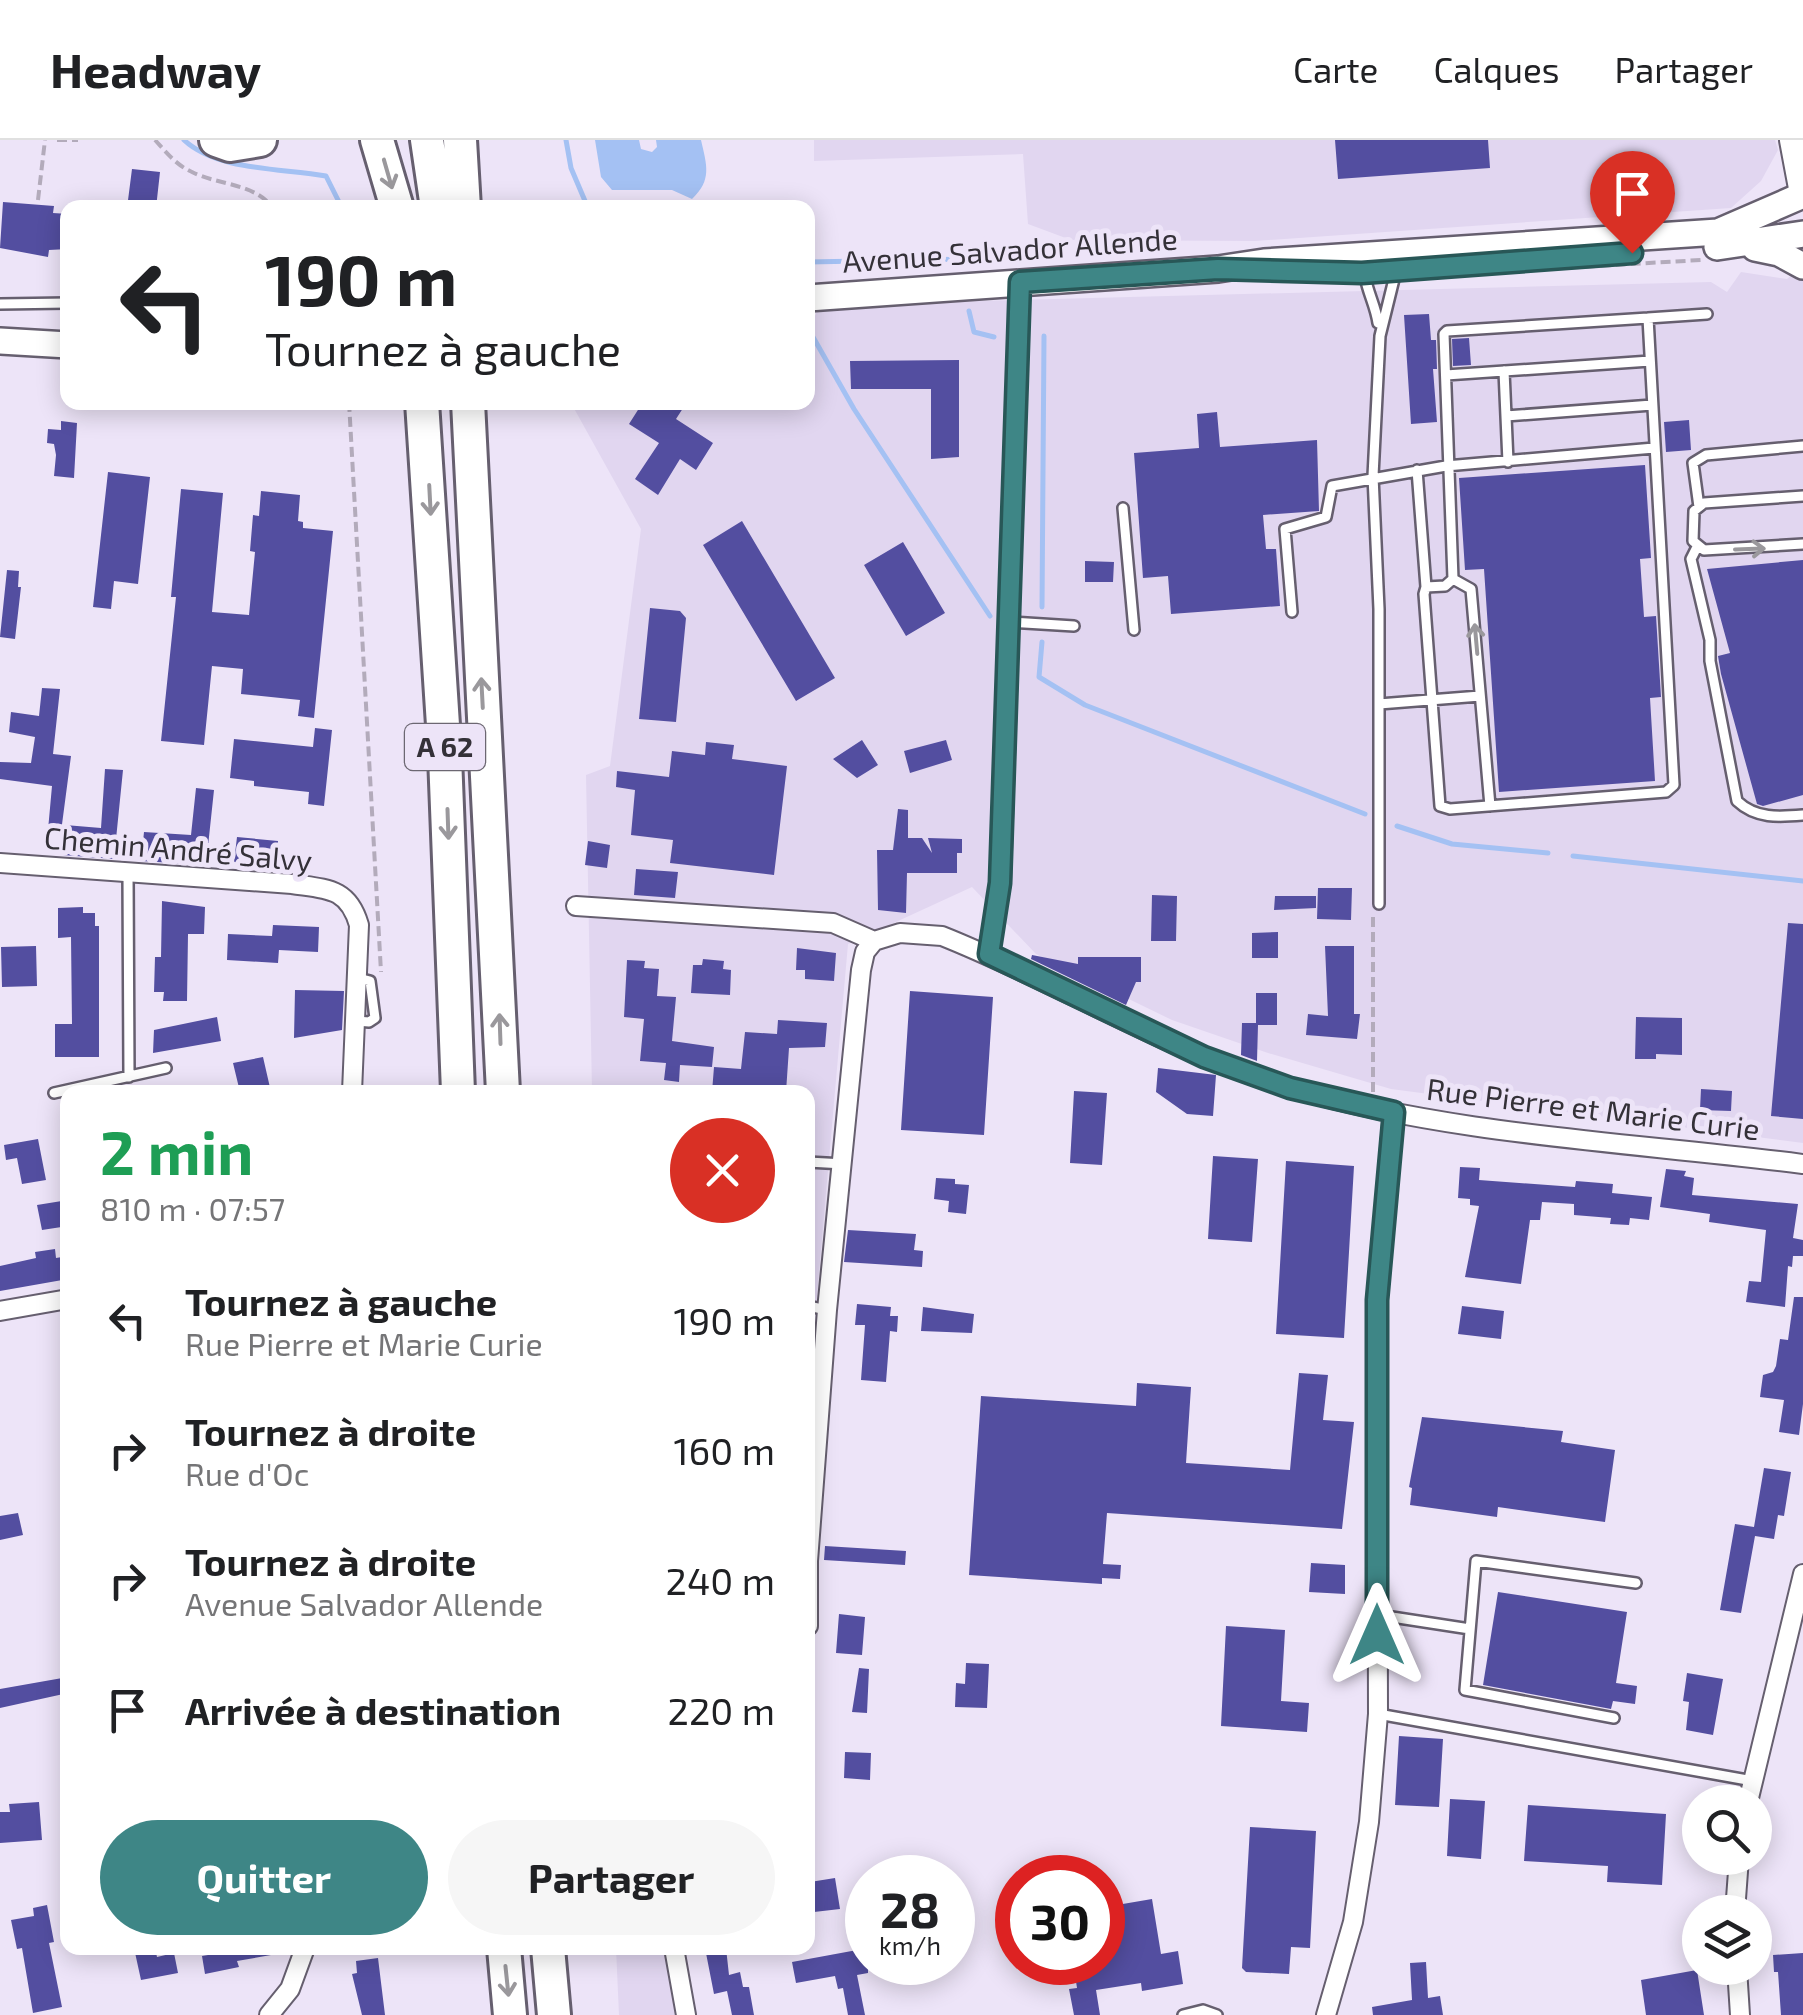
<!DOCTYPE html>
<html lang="fr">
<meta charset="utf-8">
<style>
body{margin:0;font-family:"Exo 2",sans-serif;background:#f6f6f6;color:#202124;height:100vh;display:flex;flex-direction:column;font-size:38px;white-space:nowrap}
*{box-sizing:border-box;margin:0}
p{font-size:32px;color:#757577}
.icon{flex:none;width:55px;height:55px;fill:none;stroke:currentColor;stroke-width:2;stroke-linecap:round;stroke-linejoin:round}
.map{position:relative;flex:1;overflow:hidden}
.drawer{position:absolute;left:60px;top:945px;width:755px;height:870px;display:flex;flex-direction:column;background:#fff;border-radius:20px;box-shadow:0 5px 25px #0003}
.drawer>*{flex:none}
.top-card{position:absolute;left:60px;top:60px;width:755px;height:210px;border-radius:20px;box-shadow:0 5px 25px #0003;background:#fff;color:#202124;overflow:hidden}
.buttons{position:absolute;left:1682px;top:1645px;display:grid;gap:20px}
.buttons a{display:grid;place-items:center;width:90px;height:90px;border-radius:50%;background:#fff;box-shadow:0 5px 25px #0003;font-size:50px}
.speed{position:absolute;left:845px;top:1715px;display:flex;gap:20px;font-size:50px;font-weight:700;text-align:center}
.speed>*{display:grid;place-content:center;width:130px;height:130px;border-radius:50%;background:#fff;box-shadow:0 5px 25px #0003;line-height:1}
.speed small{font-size:25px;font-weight:400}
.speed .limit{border:15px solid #d22;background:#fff;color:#111}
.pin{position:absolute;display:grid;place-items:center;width:85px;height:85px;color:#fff;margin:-102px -42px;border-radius:50% 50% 50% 0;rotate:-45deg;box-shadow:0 0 10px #0007}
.pin .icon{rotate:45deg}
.me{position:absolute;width:110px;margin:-55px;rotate:0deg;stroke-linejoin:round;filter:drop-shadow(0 0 8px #0008)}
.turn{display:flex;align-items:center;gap:35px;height:210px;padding:0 40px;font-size:45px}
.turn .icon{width:130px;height:130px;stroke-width:2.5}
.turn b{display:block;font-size:70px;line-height:85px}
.round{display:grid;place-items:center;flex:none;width:105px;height:105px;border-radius:52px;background:#f6f6f6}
.summary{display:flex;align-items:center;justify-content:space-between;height:170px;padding:0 40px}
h1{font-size:60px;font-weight:700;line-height:75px;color:#1e9e55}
.primary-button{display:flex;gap:20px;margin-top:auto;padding:20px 40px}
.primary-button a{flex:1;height:115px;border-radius:60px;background:#3e8686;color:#fff;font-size:40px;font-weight:700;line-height:115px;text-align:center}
.primary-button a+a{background:#f6f6f6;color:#202124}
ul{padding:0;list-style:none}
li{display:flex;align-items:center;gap:30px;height:130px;padding:0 40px}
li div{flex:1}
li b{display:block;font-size:38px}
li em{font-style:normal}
header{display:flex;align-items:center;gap:60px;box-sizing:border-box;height:140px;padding:0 50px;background:#fff;border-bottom:2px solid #e0e0e0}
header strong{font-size:48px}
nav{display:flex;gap:55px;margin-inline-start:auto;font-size:35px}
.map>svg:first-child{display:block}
.built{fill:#e1d6f0}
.water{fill:#a4c1f3}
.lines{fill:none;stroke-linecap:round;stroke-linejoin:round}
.stream{stroke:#a4c1f3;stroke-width:5}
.building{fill:#534ea0}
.lane-casing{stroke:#665f6f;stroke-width:14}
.street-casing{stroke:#665f6f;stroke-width:22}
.secondary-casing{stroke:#665f6f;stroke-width:30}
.primary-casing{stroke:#665f6f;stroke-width:32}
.highway-casing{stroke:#665f6f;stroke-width:38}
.path{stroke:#b3abbb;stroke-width:4;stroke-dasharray:10 5;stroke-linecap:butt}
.lane{stroke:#fff;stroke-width:9}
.street{stroke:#fff;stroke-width:18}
.secondary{stroke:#fff;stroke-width:25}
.primary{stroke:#fff;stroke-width:28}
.highway{stroke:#fff;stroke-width:32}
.oneway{stroke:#9a989c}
.route-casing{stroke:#285757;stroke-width:25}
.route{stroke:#3e8686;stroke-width:18}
.labels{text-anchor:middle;stroke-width:10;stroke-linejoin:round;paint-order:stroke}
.shield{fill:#ede4f8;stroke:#6c6772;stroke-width:2.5}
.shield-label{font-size:28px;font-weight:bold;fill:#343138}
.street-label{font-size:30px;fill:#343138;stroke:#ede4f8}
</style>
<header>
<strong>Headway</strong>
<nav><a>Carte</a><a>Calques</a><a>Partager</a></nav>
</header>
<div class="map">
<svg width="1803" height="1875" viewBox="0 0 1803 1875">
<rect width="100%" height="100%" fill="#ede4f8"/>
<path class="built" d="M814,0H1775L1778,10L1761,41L1731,68L1255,101L1071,100L1028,84L1023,14L814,21Z
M1803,125V1003L1391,949L1268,913L1172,880L1036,814L972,747L848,804L808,1257V952H592L586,635L610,626L641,389L571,263L808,262V191L820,165L1711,142L1727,152L1741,132L1787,139Z
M616,1808H667L678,1875H619Z"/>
<path class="water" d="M595,0H639L641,9L652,12L657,7L656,0H701C707,26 712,40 692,59L672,50H612L601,37Z"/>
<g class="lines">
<path class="stream" d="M184,0C217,31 281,28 326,36L342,68
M566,0L571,28L588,68
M808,122L968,119
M969,171L974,192L994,197
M808,197H813L854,269L990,476
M1042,467L1044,196
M1042,502L1039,537L1085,565L1365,674
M1397,686L1452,704L1548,713
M1573,716L1803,741"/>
</g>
<path class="building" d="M1335,0H1488L1490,28L1338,39Z
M132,29L160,32L156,68H127Z
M3,62L54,66L53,73L68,74V109L49,110L48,117L0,108Z
M1429,174L1431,200H1436L1437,229H1433L1437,282L1411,284L1404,175Z
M1469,198L1471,225L1453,226L1452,199Z
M959,220V317L931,319V249H851L850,221Z
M643,262H687L676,279L713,303L696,330L680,319L658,355L635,339L659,303L629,284Z
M1217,272L1220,307L1317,300L1319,371L1263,375L1266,409H1276L1280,466L1171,474L1168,436L1143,438L1134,313L1199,308L1197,274Z
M1689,280L1691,310L1666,312L1664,282Z
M61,281L77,283L74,338L54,336L56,315L54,304L47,303L48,289L61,290Z
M1645,325L1651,418L1640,419L1644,477L1656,476L1661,557L1650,558L1655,641L1499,652L1484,429L1465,430L1459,338Z
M108,332L150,337L138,444L114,441L111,469L93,467Z
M181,349L223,353L212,472L249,475L255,412L250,411L253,375L259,376L261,351L300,355L298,381L303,382V388L333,391L314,578L298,576L300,560L241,554L243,529L212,526L204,605L161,601L176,457H171Z
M742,381L835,538L796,561L703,405Z
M903,402L945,473L906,496L864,425Z
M1803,420V655L1763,666L1757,664L1721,534L1718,516L1730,513L1707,429Z
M1085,421L1114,422L1113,442H1085Z
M7,430L19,431L18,447H21L15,499L0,497Z
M650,468L680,471L686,478L676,582L639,579Z
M42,548L60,549L53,614L71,616L61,692L48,690L52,646L0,639V622L31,623L35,597L9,592L11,572L39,576Z
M315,588L332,590L324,666L308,664L309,652L254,646V641L230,638L234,599L313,607Z
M862,600L878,625L857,638L833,619Z
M946,600L952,620L910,633L904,611Z
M706,602L734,605L732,619L787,626L774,735L670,723L673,700L631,695L635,650L616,647L617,631L669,637L672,611L705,615Z
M105,629L123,630L114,719L63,715L65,685L101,688Z
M196,648L214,650L206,725L141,721L144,692L191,695Z
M898,669L908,670V698H922L932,713L928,698L962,699V713H957V733H907L906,773L878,770L877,710H893Z
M237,697L278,701L276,726L234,722Z
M588,701L610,705L607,728L585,725Z
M636,729L678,732L675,758L634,755Z
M1318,748H1352L1351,780L1317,779Z
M1152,755L1177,756L1176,801H1151Z
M1275,756H1316V768L1274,770Z
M162,761L205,767L204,794H188L187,861H163L164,852H154L155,817H161Z
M83,767V773H95V786H99V917H55V884H72L71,797L58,798V768Z
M1788,783L1803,784V979L1771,976Z
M273,785L319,787L318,812L279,810L278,823L227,820L228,794L272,796Z
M1278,792V818H1252V793Z
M36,806L37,846L2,847L1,807Z
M1325,806H1354V874H1360L1357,899L1306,895L1308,874L1328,876Z
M797,808L836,813L834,841L805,839V830H796Z
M1032,815L1078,824V817H1141V842H1136L1126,865L1031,819Z
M703,819L724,821L723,829L731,830L730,855L691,853L693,825H702Z
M627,820L645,821L644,828L659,829L657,856L676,857L672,901L714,907L712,927L680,925L679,942L664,940L666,923L640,921L644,879L624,877Z
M295,850L344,851L342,890L294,898Z
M910,851L993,857L984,995L901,990Z
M1256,853H1277V885H1258L1257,921L1241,915L1242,883H1256Z
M217,877L221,901L153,913L154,890Z
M1636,877L1682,878V915L1656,914V919H1635Z
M778,880L827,883L825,907L789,908L786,952L739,949L738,952H712L714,927L741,929L745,892L777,894Z
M263,917L271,952H240L233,923Z
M1158,928L1216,935L1213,976L1187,974L1156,952Z
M1701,949L1732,951L1731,971L1700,970Z
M1074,951L1107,953L1102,1025L1070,1023Z
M38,999L46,1040L22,1044L17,1018L6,1020L4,1005Z
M1213,1016L1258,1019L1252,1102L1208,1099Z
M1286,1021L1354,1026L1344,1198L1276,1194Z
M1460,1027L1480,1028L1479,1040L1575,1047L1576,1041L1613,1044L1612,1053L1652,1057L1649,1080L1630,1078L1629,1085L1610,1084L1611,1078L1574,1075V1064L1542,1062L1540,1080H1530L1521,1144L1465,1137L1479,1066L1470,1065V1059L1458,1058Z
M1666,1029L1686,1031L1684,1036L1694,1038L1692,1055L1798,1064L1793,1098L1803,1100V1116H1793L1792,1127L1788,1126L1785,1167L1746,1162L1749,1141L1761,1142L1766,1090L1709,1082L1710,1074L1660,1067Z
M936,1038L955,1039V1044L969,1045L966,1074L948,1072L949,1061L934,1059Z
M68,1060V1086L42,1090L37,1065Z
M848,1090L916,1094L914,1110L923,1111L922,1127L844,1122Z
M55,1109L56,1118L68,1116V1139L0,1151V1126L36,1118L35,1112Z
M1794,1157H1803V1264L1799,1295L1779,1292L1784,1260L1760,1257L1763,1235L1773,1232L1776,1226L1780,1199L1788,1200Z
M857,1164L891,1167L890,1176H898L897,1192L890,1191L886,1242L861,1240L865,1185H855Z
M1462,1166L1504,1171L1501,1199L1458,1194Z
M923,1167L974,1174L972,1193L921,1191Z
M1299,1233L1328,1235L1323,1280L1354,1282L1342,1389L1107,1373L1103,1424L1121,1425L1120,1439L1102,1438V1444L969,1435L981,1256L1136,1266L1137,1243L1191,1247L1186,1323L1290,1330Z
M1422,1277L1563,1291L1561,1302L1615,1310L1605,1382L1498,1367L1497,1377L1410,1365L1412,1348L1409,1347Z
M1764,1328L1791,1332L1784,1376L1778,1375L1774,1399L1755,1396L1741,1473L1720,1470L1735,1384L1754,1387Z
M18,1373L23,1395L0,1400V1376Z
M825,1406L906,1411L905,1425L824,1420Z
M1311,1423L1345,1425V1454L1309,1452Z
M1498,1452L1627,1472L1616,1543L1637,1546L1635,1564L1613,1561L1611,1569L1483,1545Z
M839,1474L865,1477L862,1515L836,1513Z
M1226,1486L1285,1490L1281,1561L1309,1563L1307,1592L1221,1586Z
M966,1523L989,1524L987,1568L955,1567L956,1543L965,1544Z
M859,1528L869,1529L867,1573L852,1572Z
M1687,1533L1723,1539L1713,1595L1686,1590L1689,1562L1683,1561Z
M68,1537V1553L0,1568V1549Z
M1399,1596L1443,1599L1439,1667L1395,1665Z
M845,1612L871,1613L870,1640L844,1638Z
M1450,1659L1485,1661L1481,1719L1447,1716Z
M39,1662L42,1700L0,1703V1672H10L9,1664Z
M1528,1665L1666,1674L1662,1745L1607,1742L1608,1726L1524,1721Z
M1250,1687L1316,1691L1310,1808L1291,1807L1289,1834L1246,1832L1242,1828Z
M835,1738L840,1769L814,1772L810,1742Z
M1152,1759L1161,1814L1178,1811L1183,1844L1142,1851L1141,1843L1096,1850L1100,1875H1074L1069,1849L1077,1848L1073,1822H1102V1783L1114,1781L1111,1766Z
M47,1765L54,1802L49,1803L62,1867L33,1873L22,1808L17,1809L11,1780L34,1776L33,1768Z
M134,1808H155L157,1817L174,1813L178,1833L141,1840Z
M223,1808H270L271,1815L237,1821L239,1827L205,1834L202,1816L220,1813Z
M705,1808H726L729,1835L740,1832L743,1847H749L754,1875H732L727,1851L714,1854Z
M868,1808V1833L857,1835L865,1875H848L843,1848L838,1849L835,1836L796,1843L792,1822Z
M1803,1813V1875H1781L1778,1832H1774L1773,1815Z
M378,1818L385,1875H362L352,1834L357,1833L356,1821Z
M1426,1822L1428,1858L1440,1856L1443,1875H1373L1372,1867L1412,1860L1410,1823Z
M1697,1830L1704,1875H1646L1641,1840Z"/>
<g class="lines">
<defs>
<path id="lane" d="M1366,118C1360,141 1375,160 1378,183
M0,164L68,163
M1504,231L1508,322
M1446,235L1650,221
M1506,276L1652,265
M1417,330L1426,447
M1803,356L1704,363L1694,371L1693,401L1704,410L1803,404
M1699,367L1693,323L1706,315L1803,306
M1123,368L1134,490
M1697,407L1691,419L1710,500V521L1737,661C1756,679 1779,677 1803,675
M1453,439L1445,446L1426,447L1424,454L1440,666L1450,669L1666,652L1674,645L1648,178L1707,174
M1453,439L1444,194L1447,191L1648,178
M1453,439L1471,449L1490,666
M1292,472L1285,389L1326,377L1332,346L1446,326L1654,308
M1010,482L1074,486
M1379,564L1480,556
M128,733L129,937
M1379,764V469L1373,336L1380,196L1396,131L1389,116
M356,881L369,882L375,878L370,841L358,838
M54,953L166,928
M808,1022L844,1024
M808,1166L827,1170
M1379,1475L1470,1489
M1378,1574L1753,1641
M1614,1578L1465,1550L1476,1421L1636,1443
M1183,1875L1203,1870L1217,1875"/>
<path id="street" d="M0,723L292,744C326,749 348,747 359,785L352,952
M576,766L833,783L874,801L900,793L942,796C1060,843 1169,912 1291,948C1457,996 1632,1002 1803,1024
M989,814L1001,743L1020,142
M0,1171L68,1159
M808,1486V1421L827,1170L861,830L865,812L874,801
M1748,1662L1803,1434
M1735,1772L1739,1718
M674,1808L686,1875
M1737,1828L1740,1875
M269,1875L290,1849L305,1808
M1326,1875L1353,1782L1369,1682L1378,1574L1377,1161L1393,972"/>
<path id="secondary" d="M1717,107L1803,94
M1755,108L1779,113L1803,126
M808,158L1218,129L1264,122L1718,92L1803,55
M0,201L68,205"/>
<path id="primary" d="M1794,0L1803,48"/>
<path id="highway" d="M216,0L230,5L260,0
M377,0L397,68
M427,0L437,68
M460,0L464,68
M422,262L445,616L458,952
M468,262L503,952
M504,1808L510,1875
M548,1808L554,1875"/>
</defs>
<use href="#lane" class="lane-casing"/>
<use href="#street" class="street-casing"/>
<use href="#secondary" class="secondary-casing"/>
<use href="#primary" class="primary-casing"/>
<use href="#highway" class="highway-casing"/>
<path class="path" d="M57,0H78
M155,0C166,12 176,25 192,32C217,45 255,43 273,68
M38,60L45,0
M1406,137L1701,120
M1306,142L1351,141
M349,262L381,832
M1373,952V777"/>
<use href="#lane" class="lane"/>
<use href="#street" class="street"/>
<use href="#secondary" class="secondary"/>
<use href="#primary" class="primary"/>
<use href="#highway" class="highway"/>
</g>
<defs><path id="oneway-shaft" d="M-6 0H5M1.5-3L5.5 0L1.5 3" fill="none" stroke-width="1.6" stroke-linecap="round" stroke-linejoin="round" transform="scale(2.5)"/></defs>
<g class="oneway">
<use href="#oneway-shaft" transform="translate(388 34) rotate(74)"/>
<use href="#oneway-shaft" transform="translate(430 360) rotate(87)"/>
<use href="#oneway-shaft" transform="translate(1750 409) rotate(-2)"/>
<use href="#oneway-shaft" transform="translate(1476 499) rotate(-95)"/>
<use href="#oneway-shaft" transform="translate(482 553) rotate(-93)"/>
<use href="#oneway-shaft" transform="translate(448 684) rotate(88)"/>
<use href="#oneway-shaft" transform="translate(500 889) rotate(-92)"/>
<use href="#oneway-shaft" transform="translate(507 1841) rotate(84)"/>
</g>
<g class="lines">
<defs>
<path id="route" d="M1377,1495V1160L1394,972L1290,948L1204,917L989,814L1000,743L1020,142L1218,129L1362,133L1632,113"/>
</defs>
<use href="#route" class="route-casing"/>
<use href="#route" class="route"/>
</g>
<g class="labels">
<rect class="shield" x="405" y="584" width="80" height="46" rx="8"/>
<g class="shield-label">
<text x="445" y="617">A 62</text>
</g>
<g class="street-label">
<text transform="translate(1010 111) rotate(-4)" y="10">Avenue Salvador Allende</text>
<text transform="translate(178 710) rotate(5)" y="10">Chemin André Salvy</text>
<text transform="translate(1593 970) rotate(7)" y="10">Rue Pierre et Marie Curie</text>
</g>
</g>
</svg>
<div class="buttons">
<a><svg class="icon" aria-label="search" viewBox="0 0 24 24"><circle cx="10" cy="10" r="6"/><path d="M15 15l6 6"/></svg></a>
<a><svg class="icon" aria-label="layers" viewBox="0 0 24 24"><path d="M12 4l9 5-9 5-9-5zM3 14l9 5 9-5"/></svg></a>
</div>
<div class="speed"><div>28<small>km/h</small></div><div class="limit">30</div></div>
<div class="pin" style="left:1632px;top:113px;background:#d93025"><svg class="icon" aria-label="arrive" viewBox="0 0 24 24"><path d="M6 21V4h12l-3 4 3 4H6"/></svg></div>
<svg class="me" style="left:1377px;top:1495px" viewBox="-20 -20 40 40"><path d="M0-17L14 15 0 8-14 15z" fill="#3e8686" stroke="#fff" stroke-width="4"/></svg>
<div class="top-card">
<div class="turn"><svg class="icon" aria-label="left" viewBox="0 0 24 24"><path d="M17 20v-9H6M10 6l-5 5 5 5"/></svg><div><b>190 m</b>Tournez à gauche</div></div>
</div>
<section class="drawer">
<div class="summary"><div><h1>2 min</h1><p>810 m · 07:57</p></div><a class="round" style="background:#d93025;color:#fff"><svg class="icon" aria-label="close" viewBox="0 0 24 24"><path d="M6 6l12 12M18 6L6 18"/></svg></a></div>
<ul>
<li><svg class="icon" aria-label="left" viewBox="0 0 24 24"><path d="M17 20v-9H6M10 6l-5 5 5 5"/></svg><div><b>Tournez à gauche</b><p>Rue Pierre et Marie Curie</p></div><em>190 m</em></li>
<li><svg class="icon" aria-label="right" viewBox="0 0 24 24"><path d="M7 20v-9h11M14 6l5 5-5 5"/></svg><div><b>Tournez à droite</b><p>Rue d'Oc</p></div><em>160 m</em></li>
<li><svg class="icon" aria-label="right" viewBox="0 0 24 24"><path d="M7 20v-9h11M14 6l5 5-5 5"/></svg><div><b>Tournez à droite</b><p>Avenue Salvador Allende</p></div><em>240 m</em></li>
<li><svg class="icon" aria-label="arrive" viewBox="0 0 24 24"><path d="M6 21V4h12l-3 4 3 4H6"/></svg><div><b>Arrivée à destination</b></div><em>220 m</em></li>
</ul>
<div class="primary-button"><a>Quitter</a><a>Partager</a></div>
</section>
</div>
